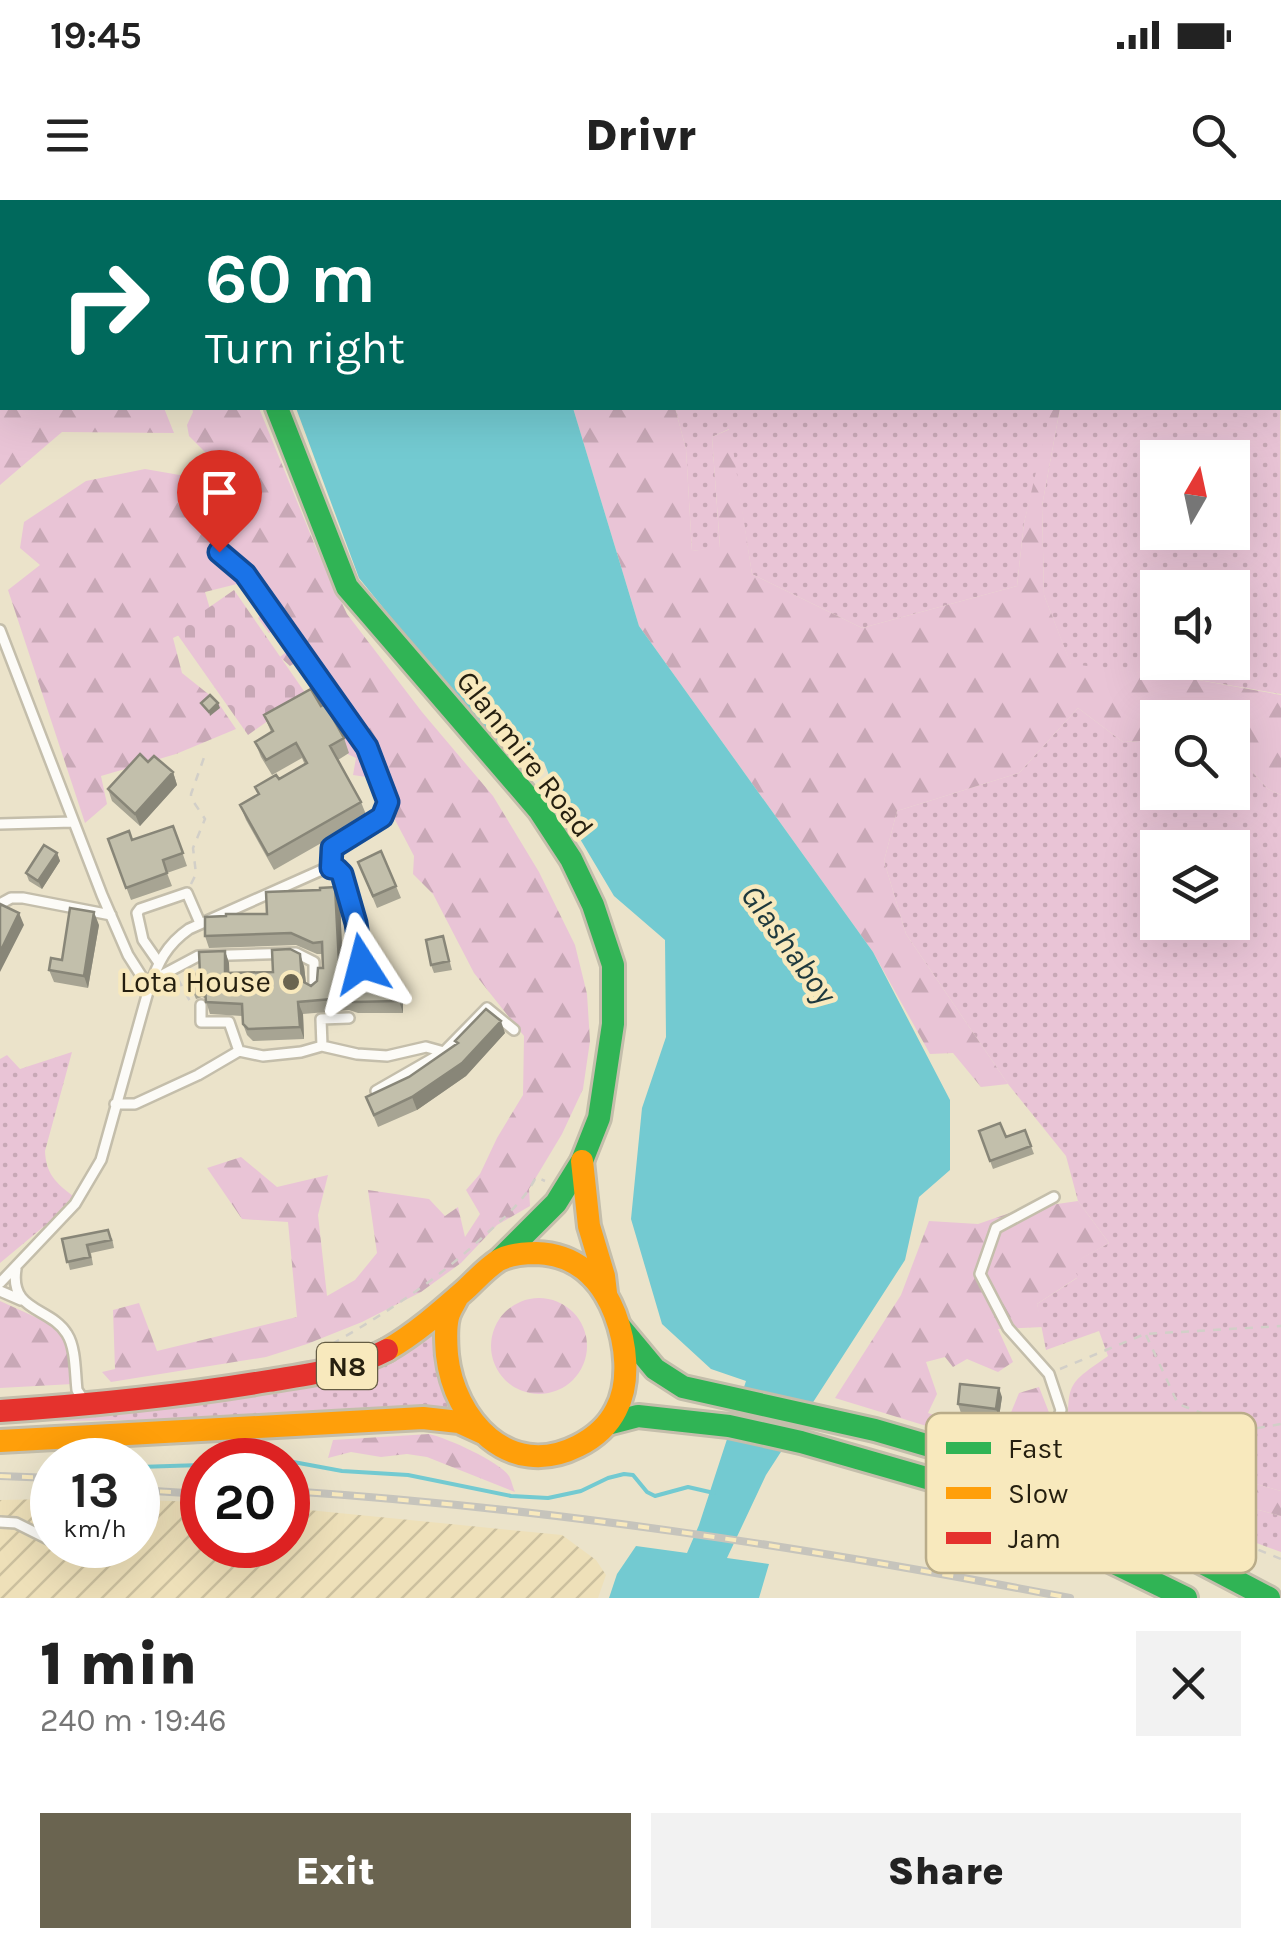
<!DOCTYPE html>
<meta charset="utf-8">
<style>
body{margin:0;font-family:Karla,sans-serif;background:#f2f2f2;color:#222;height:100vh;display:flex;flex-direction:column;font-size:38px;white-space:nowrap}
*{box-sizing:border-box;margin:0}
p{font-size:32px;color:#767676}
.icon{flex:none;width:55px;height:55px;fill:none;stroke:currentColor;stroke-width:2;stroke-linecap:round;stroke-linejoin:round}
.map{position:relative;height:1398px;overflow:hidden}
.sheet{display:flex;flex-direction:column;background:#fff;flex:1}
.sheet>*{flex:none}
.top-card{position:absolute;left:0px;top:0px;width:1282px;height:210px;box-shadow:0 10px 40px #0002;background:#00695c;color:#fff;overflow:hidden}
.needle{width:65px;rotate:9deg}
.buttons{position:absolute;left:1140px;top:240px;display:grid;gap:20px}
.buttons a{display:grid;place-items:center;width:110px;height:110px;border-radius:0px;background:#fff;box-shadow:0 10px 40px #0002;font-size:50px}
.speed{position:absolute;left:30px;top:1238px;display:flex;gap:20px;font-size:50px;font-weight:700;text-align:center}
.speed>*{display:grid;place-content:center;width:130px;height:130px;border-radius:50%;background:#fff;box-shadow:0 10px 40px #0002;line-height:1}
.speed small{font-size:25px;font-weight:400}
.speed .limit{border:15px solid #d22;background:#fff;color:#111}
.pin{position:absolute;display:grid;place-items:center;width:85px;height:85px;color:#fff;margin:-102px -42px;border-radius:50% 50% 50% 0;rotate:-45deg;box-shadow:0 0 10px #0007}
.pin .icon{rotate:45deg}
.me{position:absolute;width:110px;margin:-55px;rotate:351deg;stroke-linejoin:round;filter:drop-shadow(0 0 8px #0008)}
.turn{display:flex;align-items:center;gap:35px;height:210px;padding:0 40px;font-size:45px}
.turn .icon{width:130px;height:130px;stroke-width:2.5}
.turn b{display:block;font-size:70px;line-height:85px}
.round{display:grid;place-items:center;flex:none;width:105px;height:105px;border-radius:0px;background:#f2f2f2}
.headline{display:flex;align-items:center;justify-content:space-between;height:170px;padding:0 40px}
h1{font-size:60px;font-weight:800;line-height:75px}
.action{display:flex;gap:20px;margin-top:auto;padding:20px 40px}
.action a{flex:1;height:115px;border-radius:0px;background:#6a6450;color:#fff;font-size:40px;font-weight:800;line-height:115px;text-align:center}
.action a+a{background:#f2f2f2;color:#222}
.status{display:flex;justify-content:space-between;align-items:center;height:70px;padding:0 50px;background:#fff;direction:ltr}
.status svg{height:28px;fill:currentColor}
header{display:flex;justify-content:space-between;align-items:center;height:130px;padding:0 40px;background:#fff;font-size:45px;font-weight:800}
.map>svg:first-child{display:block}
.industrial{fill:url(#industrial-furrows)}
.grass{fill:url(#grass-dots);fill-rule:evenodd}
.forest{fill:url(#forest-firs)}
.cemetery{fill:url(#cemetery-stones)}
.water{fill:#73cad1}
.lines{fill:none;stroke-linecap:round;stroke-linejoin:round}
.stream{stroke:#73cad1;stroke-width:4}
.lane-casing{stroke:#c4beab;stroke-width:14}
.street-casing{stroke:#c4beab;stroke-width:22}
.fast-casing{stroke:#c4beab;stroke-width:28}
.slow-casing{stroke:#c4beab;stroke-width:28}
.jam-casing{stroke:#c4beab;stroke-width:28}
.path{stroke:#d2cfc8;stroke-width:2.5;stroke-dasharray:8 8;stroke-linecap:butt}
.lane{stroke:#fcfbf7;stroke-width:9}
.street{stroke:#fcfbf7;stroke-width:18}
.fast{stroke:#30b455;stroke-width:22}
.slow{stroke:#ff9f0a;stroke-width:22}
.jam{stroke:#e5322d;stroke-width:22}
.rail-casing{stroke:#c6c4bc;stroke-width:8}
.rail{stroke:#f8e9bd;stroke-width:4;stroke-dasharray:11;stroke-linecap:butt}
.wall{fill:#a7a493}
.shaded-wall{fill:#888678}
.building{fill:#c2bfab;stroke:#888678;stroke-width:2.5}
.route-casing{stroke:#114b97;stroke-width:25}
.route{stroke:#1a73e8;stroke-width:18}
.poi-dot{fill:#6a6450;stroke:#f8e9bd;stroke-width:4}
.labels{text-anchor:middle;stroke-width:9;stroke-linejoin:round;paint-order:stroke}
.shield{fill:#f8e9bd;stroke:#645c43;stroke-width:2.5}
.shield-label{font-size:28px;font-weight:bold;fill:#251f0f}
.street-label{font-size:30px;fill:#251f0f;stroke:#f8e9bd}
.poi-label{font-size:30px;fill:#251f0f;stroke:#f8e9bd;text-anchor:end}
.water-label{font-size:32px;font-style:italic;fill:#1d383d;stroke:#f8e9bd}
.key{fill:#f8e9bd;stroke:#b9ac89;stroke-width:2.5}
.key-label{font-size:28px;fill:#251f0f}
</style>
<div class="status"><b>19:45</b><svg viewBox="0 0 49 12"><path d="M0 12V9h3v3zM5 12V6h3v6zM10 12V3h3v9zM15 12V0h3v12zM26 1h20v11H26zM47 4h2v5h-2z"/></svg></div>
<header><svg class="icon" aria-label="menu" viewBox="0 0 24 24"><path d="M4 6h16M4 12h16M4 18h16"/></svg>Drivr<svg class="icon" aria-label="search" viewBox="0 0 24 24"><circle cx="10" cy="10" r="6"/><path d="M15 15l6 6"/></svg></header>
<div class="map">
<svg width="1281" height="1398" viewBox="0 0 1281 1398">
<defs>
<pattern id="industrial-furrows" width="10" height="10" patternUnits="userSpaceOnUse" patternTransform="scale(2.5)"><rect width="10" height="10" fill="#eee0b9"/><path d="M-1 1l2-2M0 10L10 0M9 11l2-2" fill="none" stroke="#ccc09e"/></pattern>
<pattern id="grass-dots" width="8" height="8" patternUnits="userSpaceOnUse" patternTransform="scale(2.5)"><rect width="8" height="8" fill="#e9c4d6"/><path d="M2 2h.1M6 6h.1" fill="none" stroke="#c8a8b6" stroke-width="1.8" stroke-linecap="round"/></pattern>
<pattern id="forest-firs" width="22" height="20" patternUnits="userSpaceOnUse" patternTransform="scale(2.5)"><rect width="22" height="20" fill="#e9c4d6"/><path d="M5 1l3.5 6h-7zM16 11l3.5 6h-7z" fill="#c8a8b6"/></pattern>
<pattern id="cemetery-stones" width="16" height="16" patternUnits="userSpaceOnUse" patternTransform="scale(2.5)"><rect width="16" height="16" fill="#e9c4d6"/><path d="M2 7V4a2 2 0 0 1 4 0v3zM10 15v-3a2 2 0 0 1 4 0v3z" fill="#c8a8b6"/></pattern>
</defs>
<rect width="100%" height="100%" fill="#ebe3ca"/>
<path class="industrial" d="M52,1299V1345H138V1300L202,1302V1345H288V1308L562,1335L596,1360L606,1375L598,1398H0V1300Z"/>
<path class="grass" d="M570,0H1092L1091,2H572Z
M1280,168L1281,494L1193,479L1071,465L1044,395L1042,306L1060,208H1280ZM1158,258H1232V332H1158ZM1158,388H1232V462H1158Z
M675,208H1053L1024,323L1017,386L862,428L752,374L729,229L712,237L720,348L692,351L686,249Z
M1078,508L1123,542L1157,540L1158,592H1232L1233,551L1268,589L1281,595V1291L1068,1231C1068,1182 1068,1184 1108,1156L1099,1131L1046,1150L1037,1104L1077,1078L1071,1064L1109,1043L1078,1001L1066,956L1008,884L906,734L884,661L897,611L1019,573ZM1158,648H1232V722H1158Z
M72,852L45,951C46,974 56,983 73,996L48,1023L0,1063V859L7,855L20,869Z
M435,1130L452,1215L0,1222L66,1218Z
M1060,1262L1180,1289L1281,1316V1352L1051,1267Z"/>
<path class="forest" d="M0,0H180V2H2V208H164L174,233L62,232L0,285Z
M192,208H259L316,348L347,414L422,512L493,596L539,672L575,745L587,794L590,841L583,889L562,934L529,989L530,1006L497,1025L461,1063L421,1092L362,1122L307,1144L266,1157L111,1182L102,1172L115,1169L113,1110L139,1103L157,1151L297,1117L288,1022L242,1019L207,968L241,957L277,987L328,975L318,1015L327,1096L355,1080L377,1053L368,990L429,999L445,1016L458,1007L465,1037L480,1014L466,990L480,974L497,938L523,895L524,836L474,773L433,694L413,674L414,656L373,578L353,575L356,558L337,549L317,509L300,460L290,466L280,457L292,447L284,426L269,433L258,418L268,407L241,383L205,392L213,419L173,438L182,473L217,501L236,529L176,554L101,576L107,604L85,623L8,390L40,365L20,348L24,322L86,281L145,269L197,278L209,309L227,286L206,253L189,236L187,225L193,212Z
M573,208H675L686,249L692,351L720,347L712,237L730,229L752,374L862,428L1017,386L1024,323L1048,221L1053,208H1060L1042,306L1044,395L1071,464L1193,479L1281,495V595L1268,589L1233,551L1232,518H1158L1157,540L1123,542L1078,508L1019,573L897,611L884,661L906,734L1008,884L981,887L953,853L930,854L873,752L639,426Z
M1078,1001L1109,1043L1072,1064L1078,1077L1037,1104L1043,1127L998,1129L1013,1162L998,1172L967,1159L953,1167L945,1157L926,1162L937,1194L928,1213L955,1223L1005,1227L1019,1193L1039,1187L1050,1215L1038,1260L835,1198L901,1095L929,1021L978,1024L1022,1009Z
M491 1146a48 48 0 1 1 96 0a48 48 0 1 1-96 0Z
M0,1101L44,1121L64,1135L73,1184L0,1188Z
M1068,1231L1281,1291V1316L1180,1289L1060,1262Z
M429,1234C447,1238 499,1261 509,1276C511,1279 513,1288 515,1292L427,1257L407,1254L381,1257L351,1252L328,1258L333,1240Z"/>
<path class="cemetery" d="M234,390L306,494L248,535L175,431Z"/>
<path class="water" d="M236,0H452L453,2H237Z
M296,208H573L639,426L873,752L950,900V970L919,997L905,1060L766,1275L727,1358L769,1364L759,1398H609L617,1374L636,1346L687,1353L699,1325L746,1181L711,1169L662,1124L631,1019L642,908L666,837L665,740L614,696L561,607L544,562L491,541L359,378Z"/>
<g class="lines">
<path class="stream" d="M263,1260H285
M288,1261L342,1271L408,1275L511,1296L548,1298L581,1291L608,1278L624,1274L633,1275L647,1292L655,1296L688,1287L714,1293
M138,1267L202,1265"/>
<defs>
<path id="lane" d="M219,352L245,374L367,547L389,602L382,617L332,648L331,668
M0,430L102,695L128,755L149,788L101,960L75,1004L0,1083
M0,624L73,622
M0,704L11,698H23L111,715
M159,763L143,740L137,713L140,709L187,693L200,723
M151,781L198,756L296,753L314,762V790
M149,788C158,763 166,745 189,729L324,669C332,668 336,669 342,674L356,723L363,787
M201,805V822H229L239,851
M322,846L321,819L349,818
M376,891L444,852L487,808L514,830
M115,904H135L198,875L239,851L263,856L301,852L322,846L357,854L387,856L426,847L444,852
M16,1069C9,1112 51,1107 67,1134C76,1148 75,1173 77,1190L81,1196
M0,1091L21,1100
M1039,1279L1061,1210L1049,1174L1008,1128L980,1074L996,1028L1054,997
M0,1322L16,1323L52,1341
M60,1345L62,1346"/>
<path id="street" d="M1190,0V2"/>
<path id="fast" d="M277,208L347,387L539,610L571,659L593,705L613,765V824L599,918L582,961L556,1003L500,1059
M620,1127L655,1169L683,1187L875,1230L940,1249L1037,1284L1128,1324L1269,1398
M611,1223L638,1216L729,1226L801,1242L930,1279L1022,1318L1186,1398"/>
<path id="slow" d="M205,0L206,2
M582,961L589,1026L604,1076L606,1093
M387,1150C415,1134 440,1112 465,1090C476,1080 486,1068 499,1060C511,1054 524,1053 536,1053C576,1054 601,1078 615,1114C626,1143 631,1182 616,1210C608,1226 594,1238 578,1246C509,1281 454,1220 447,1155C446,1142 445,1129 448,1117C450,1109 455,1103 458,1096
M0,1241L423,1218L459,1222L483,1233"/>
<path id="jam" d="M0,1211C90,1205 179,1196 268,1181C309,1174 349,1170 387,1150"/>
</defs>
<use href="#lane" class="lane-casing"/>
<use href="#street" class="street-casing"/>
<use href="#fast" class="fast-casing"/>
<use href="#slow" class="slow-casing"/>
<use href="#jam" class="jam-casing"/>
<path class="path" d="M236,0L237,2
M191,684L196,674L193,648L205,619L191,598V594L206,552
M178,779L191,803
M1146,1135L1178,1204L1246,1230L1281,1224
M332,1144C388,1112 438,1079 485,1035C505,1017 524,1001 536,977L545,981
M1060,1169L1145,1134L1281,1126
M1125,1296L1281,1359"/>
<use href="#lane" class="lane"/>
<use href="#street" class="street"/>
<use href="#fast" class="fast"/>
<use href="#slow" class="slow"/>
<use href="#jam" class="jam"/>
<defs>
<path id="rail" d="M0,1276L52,1278
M138,1290L202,1294
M288,1291C551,1308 811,1348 1070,1398"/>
</defs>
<use href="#rail" class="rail-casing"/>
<use href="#rail" class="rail"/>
</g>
<path class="wall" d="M321,506L344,538L349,553L338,560L361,602L367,617L274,670L246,620L240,605L258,595L255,587L279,579L305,565L302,558L272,575L261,557L255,542L271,532L264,515Z
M148,562L173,572L177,585L140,626L112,601L108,589Z
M173,626L187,666L167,673L172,686L131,700L108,639L132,640Z
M57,653L60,661L42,689L29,681L26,673Z
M358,662L396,686L401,698L377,708Z
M340,699L343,782L403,793V813H358L349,810L303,814L304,839L253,841L247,835L243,824L242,816L210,814L205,798L202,797L196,799L191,787L200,774L225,751L229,763V773L273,772L304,766L306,783L311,786L317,781L323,768L322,754H317L296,745L209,748L205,736L267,714Z
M99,725L88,788L54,782L49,770Z
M443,736L452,770L434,773L431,765Z
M505,833L466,876L417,910L378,927L366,897L409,877L456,844L455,841Z
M1025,930L1034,954L993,969L979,931L1006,937Z
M112,1038L114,1048L91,1053L93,1065L70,1070L62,1039Z
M1002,1197L999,1217L961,1213L958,1204Z"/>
<path class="shaded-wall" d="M218,503L220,508L210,516L209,512Z
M173,572L177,585L140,626L135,614Z
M57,653L60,661L42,689L38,681Z
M335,687L340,699L344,794L340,782Z
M94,712L99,725L88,788L84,776Z
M19,713L24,725L0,772V752Z
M225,751L229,763L230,785L225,773Z
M300,754L304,766L307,793L302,781Z
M398,781L403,793V813L399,801Z
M298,802L303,814L304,839L300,827Z
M501,821L505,833L466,876L417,910L412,897Z
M999,1188L1002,1197L999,1217L996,1209Z"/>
<path class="building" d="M1221,0H1255L1256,2H1222Z
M311,489L321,506L325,504L344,538L330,546L361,602L268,655L240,605L259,594L255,587L276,575L279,579L307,563L296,543L266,560L255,542L273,531L264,515Z
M210,495L218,503L209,512L201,503Z
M140,554L148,562L154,556L173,572L135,614L108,589Z
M173,626L183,653L163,660L167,673L126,688L108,639L129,631L132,640Z
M44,645L57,653L38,681L26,673Z
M381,651L396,686L373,696L358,662Z
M335,687L340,782L398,781L399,801L353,802L344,798L298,802L300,827L248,829L243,824L242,804L206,802L205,788L198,785L191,787V774H200L199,752L225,751V773L273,772L272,750L290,749L300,754L302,781L311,786L317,781L318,768H323L322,742L313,743L291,733L205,736V717L226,716V714H267L266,692L320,690V688Z
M0,704L19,713L0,752Z
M70,708L94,712L84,776L49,770L51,758L62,760Z
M443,736L449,761L431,765L426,740Z
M486,809L501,821L462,863L412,897L374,915L366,897L409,877L458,843L455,841Z
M1000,923L1006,937L1025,930L1031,946L990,961L979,931Z
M108,1030L111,1040L87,1045L90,1057L67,1062L62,1039Z
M960,1184L999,1188L996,1209L958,1204Z"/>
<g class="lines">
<defs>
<path id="route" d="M219,352L245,374L367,547L388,602L382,617L332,648L331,668L337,669L342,674L356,723L362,764"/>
</defs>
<use href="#route" class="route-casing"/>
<use href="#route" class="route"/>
</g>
<circle class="poi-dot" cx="291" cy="782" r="10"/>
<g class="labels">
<rect class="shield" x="317" y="1143" width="60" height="46" rx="8"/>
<g class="shield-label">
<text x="347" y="1176">N8</text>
</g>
<g class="street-label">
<text transform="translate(525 554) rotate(52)" y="10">Glanmire Road</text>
</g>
<g class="poi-label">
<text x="271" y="792">Lota House</text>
</g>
<g class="water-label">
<text transform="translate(789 744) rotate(54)" y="11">Glashaboy</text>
</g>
</g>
<rect x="926" y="1213" width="330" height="160" rx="15" class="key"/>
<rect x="946" y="1242" width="45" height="12" fill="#30b455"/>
<rect x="946" y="1287" width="45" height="12" fill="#ff9f0a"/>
<rect x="946" y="1332" width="45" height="12" fill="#e5322d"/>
<g class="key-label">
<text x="1008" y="1258">Fast</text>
<text x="1008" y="1303">Slow</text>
<text x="1008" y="1348">Jam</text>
</g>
</svg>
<div class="buttons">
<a><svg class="needle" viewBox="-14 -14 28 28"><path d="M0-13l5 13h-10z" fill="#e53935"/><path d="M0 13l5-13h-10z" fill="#767676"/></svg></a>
<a><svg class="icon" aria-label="sound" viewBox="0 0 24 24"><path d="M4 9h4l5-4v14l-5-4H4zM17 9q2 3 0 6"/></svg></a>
<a><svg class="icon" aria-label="search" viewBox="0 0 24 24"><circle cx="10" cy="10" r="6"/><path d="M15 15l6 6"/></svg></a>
<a><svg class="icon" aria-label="layers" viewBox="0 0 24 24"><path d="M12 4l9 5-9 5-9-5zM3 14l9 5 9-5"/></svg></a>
</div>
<div class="speed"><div>13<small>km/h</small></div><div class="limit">20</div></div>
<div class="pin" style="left:219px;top:352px;background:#d93025"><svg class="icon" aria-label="arrive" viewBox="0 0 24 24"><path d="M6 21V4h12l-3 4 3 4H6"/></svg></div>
<svg class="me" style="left:362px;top:764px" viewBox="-20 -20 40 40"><path d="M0-17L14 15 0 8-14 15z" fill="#1a73e8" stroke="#fff" stroke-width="4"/></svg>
<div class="top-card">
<div class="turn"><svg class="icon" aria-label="right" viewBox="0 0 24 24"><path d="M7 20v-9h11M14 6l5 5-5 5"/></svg><div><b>60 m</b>Turn right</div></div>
</div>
</div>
<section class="sheet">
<div class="headline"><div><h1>1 min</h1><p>240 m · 19:46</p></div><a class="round"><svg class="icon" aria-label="close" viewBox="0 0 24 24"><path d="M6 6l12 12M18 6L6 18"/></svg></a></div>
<div class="action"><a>Exit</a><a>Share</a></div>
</section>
